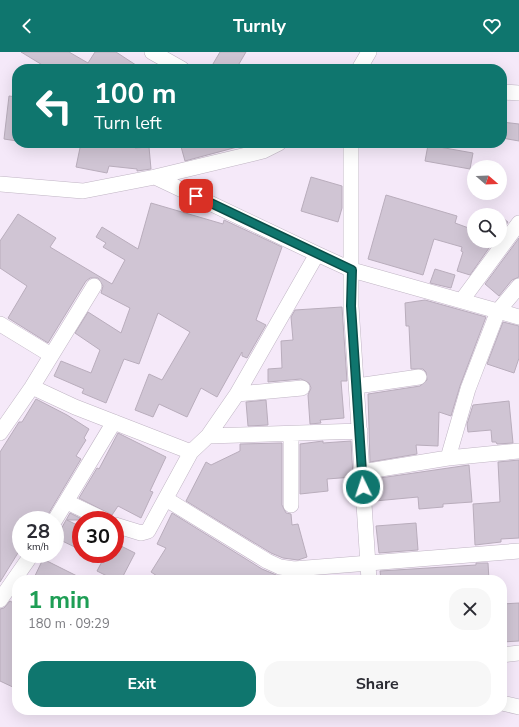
<!DOCTYPE html>
<meta charset="utf-8">
<style>
body{margin:0;font-family:"Nunito Sans",sans-serif;background:#f7f7f7;color:#2b2b33;height:100vh;display:flex;flex-direction:column;font-size:15px;white-space:nowrap}
*{box-sizing:border-box;margin:0}
p{font-size:13px;color:#7c7c81}
.icon{flex:none;width:22px;height:22px;fill:none;stroke:currentColor;stroke-width:2;stroke-linecap:round;stroke-linejoin:round}
.map{position:relative;flex:1;overflow:hidden}
.drawer{position:absolute;left:12px;top:523px;width:495px;height:140px;display:flex;flex-direction:column;background:#fff;border-radius:16px;box-shadow:0 4px 16px #0002}
.drawer>*{flex:none}
.top-card{position:absolute;left:12px;top:12px;width:495px;height:84px;border-radius:16px;box-shadow:0 4px 16px #0002;background:#0f766e;color:#fff;overflow:hidden}
.needle{width:26px;rotate:109deg}
.fabs{position:absolute;left:467px;top:108px;display:grid;gap:8px}
.fabs a{display:grid;place-items:center;width:40px;height:40px;border-radius:50%;background:#fff;box-shadow:0 4px 16px #0002;font-size:20px}
.speed{position:absolute;left:12px;top:459px;display:flex;gap:8px;font-size:20px;font-weight:700;text-align:center}
.speed>*{display:grid;place-content:center;width:52px;height:52px;border-radius:50%;background:#fff;box-shadow:0 4px 16px #0002;line-height:1}
.speed small{font-size:10px;font-weight:400}
.speed .limit{border:6px solid #d22;background:#fff;color:#111}
.pin{position:absolute;display:grid;place-items:center;width:34px;height:34px;color:#fff;margin:-17px;border-radius:8px;box-shadow:0 2px 6px #0006}
.me{position:absolute;width:44px;margin:-22px;rotate:356deg;stroke-linejoin:round;filter:drop-shadow(0 0 3px #0008)}
.turn{display:flex;align-items:center;gap:14px;height:84px;padding:0 16px;font-size:18px}
.turn .icon{width:52px;height:52px;stroke-width:2.5}
.turn b{display:block;font-size:28px;line-height:34px}
.round{display:grid;place-items:center;flex:none;width:42px;height:42px;border-radius:16px;background:#f7f7f7}
.headline{display:flex;align-items:center;justify-content:space-between;height:68px;padding:0 16px}
h1{font-size:24px;font-weight:700;line-height:30px;color:#1e9e55}
.cta{display:flex;gap:8px;margin-top:auto;padding:8px 16px}
.cta a{flex:1;height:46px;border-radius:16px;background:#0f766e;color:#fff;font-size:16px;font-weight:700;line-height:46px;text-align:center}
.cta a+a{background:#f7f7f7;color:#2b2b33}
header{display:flex;justify-content:space-between;align-items:center;height:52px;padding:0 16px;background:#0f766e;color:#fff;font-size:18px;font-weight:700}
.map>svg:first-child{display:block}
.building{fill:#d0c5d4;stroke:#b9adbc}
.lines{fill:none;stroke-linecap:round;stroke-linejoin:round}
.minor-casing{stroke:#c0b5c4;stroke-width:16}
.minor{stroke:#fff;stroke-width:15}
.route-casing{stroke:#0a4d48;stroke-width:10}
.route{stroke:#0f766e;stroke-width:7}
</style>
<header><svg class="icon" aria-label="back" viewBox="0 0 24 24"><path d="M15 5l-7 7 7 7"/></svg>Turnly<svg class="icon" aria-label="heart" viewBox="0 0 24 24"><path d="M12 20l-8-8c-3-5 5-10 8-4 3-6 11-1 8 4z"/></svg></header>
<div class="map">
<svg width="519" height="675" viewBox="0 0 519 675">
<rect width="100%" height="100%" fill="#f5e9f9"/>
<path class="building" d="M21,0H69L88,11L95,0H116L142,17H49Z
M220,0H246L236,17H210Z
M9,44L17,45V89L4,87Z
M502,70L519,72V89L502,86Z
M81,91H135V96L149,95L151,117L137,119V117L109,114L107,121L76,115Z
M180,91H240L241,94L185,109Z
M428,93L473,101L470,117L425,109Z
M311,125L342,134V156L338,170L301,159Z
M386,143L457,164L455,171L474,178V189H494L470,223L457,219L463,200L461,199L462,195L434,187L423,223L368,207Z
M151,151L223,172L224,168L282,195L256,268L266,273L247,306L242,304V300L217,345L201,336L187,365L159,352L153,365L135,358L149,322L162,328L190,280L158,261L139,312L124,307L106,351L82,341L84,337L54,324L61,309L91,321L100,298L75,281L88,260L121,281L130,256L101,241L103,234L98,226H90L86,229L48,291L8,266L27,234L0,216V189L18,162L56,186L50,195L112,232L125,208L103,195L106,191L96,185L102,175L138,197Z
M500,164L508,170L500,182Z
M519,186V225L512,228L499,244L485,232Z
M435,217L455,223L451,236L430,231Z
M425,248L486,265L460,334L451,364L439,360L438,394L416,393L417,402L370,410L368,342L420,334L427,328L426,320L423,317H411L409,274H406L405,251Z
M342,255L347,329H341L344,366L320,368L321,371L310,372L308,343L311,336L309,331L301,327L268,330V317L282,316L281,289L293,288L291,265L295,258Z
M503,270L519,274V306L514,321L487,312Z
M36,347L67,363L89,377L84,386L86,388L76,404L81,407L46,466L39,462L35,468H21V496L0,530V400L19,370H22Z
M266,348L268,373L248,374L246,350Z
M509,349L513,391L497,392L496,390H492L491,378L468,380L467,372L473,353Z
M118,381L166,405L150,439L153,440L141,466L118,454L112,463L79,446L97,416L99,417Z
M323,389V391L351,389L353,425L327,427L328,439L300,442V392Z
M282,391V453L286,461L291,462L292,473L298,472L307,505L298,508L283,506L271,501L186,449L206,410L211,413L240,399V392Z
M519,408V486L501,487V490L475,493L473,452L500,450L498,410Z
M469,413L472,450L443,452V455L419,457L418,445L375,449L373,427Z
M70,461L84,468H67L81,475V498L56,486Z
M172,461L262,517L288,528H163L151,520L166,496L157,492Z
M416,471L418,498L379,501L376,474Z
M115,491L135,501L121,528H115L97,519L106,502H115Z
M43,507L85,528H33Z
M476,511H488L489,528H381L380,519L476,513Z
M10,549L17,553V594L13,602L17,604V637L0,629V557L4,556Z
M519,551V589L502,590V552Z"/>
<g class="lines">
<defs>
<path id="minor" d="M152,0L182,17
M359,17L369,0
M502,40L519,41
M351,91V254L369,528
M155,125L317,202
M0,132L83,139L155,125L263,99L279,91
M462,248L519,171
M0,272L51,303
M357,334L419,325
M32,335L75,355L191,400L208,384L360,379
M237,342L302,336
M0,381L32,335L94,234
M208,384L237,342L317,202L352,218L519,265
M448,406L468,337L498,259L519,234
M362,420L448,406L519,399
M166,447L267,509L280,515L294,517L519,499
M67,450L105,468
M291,453V382
M55,468L114,370
M115,473L141,481L148,479L191,400
M0,548L32,502
M502,603L519,601
M502,651L519,655"/>
</defs>
<use href="#minor" class="minor-casing"/>
<use href="#minor" class="minor"/>
</g>
<g class="lines">
<defs>
<path id="route" d="M196,144L352,218L351,254L363,435"/>
</defs>
<use href="#route" class="route-casing"/>
<use href="#route" class="route"/>
</g>
</svg>
<div class="fabs">
<a><svg class="needle" viewBox="-14 -14 28 28"><path d="M0-13l5 13h-10z" fill="#e53935"/><path d="M0 13l5-13h-10z" fill="#7c7c81"/></svg></a>
<a><svg class="icon" aria-label="search" viewBox="0 0 24 24"><circle cx="10" cy="10" r="6"/><path d="M15 15l6 6"/></svg></a>
</div>
<div class="speed"><div>28<small>km/h</small></div><div class="limit">30</div></div>
<div class="pin" style="left:196px;top:144px;background:#d93025"><svg class="icon" aria-label="arrive" viewBox="0 0 24 24"><path d="M6 21V4h12l-3 4 3 4H6"/></svg></div>
<svg class="me" style="left:363px;top:435px" viewBox="-20 -20 40 40"><circle r="17" fill="#0f766e" stroke="#fff" stroke-width="3"/><path d="M0-11L8 9 0 5-8 9z" fill="#fff"/></svg>
<div class="top-card">
<div class="turn"><svg class="icon" aria-label="left" viewBox="0 0 24 24"><path d="M17 20v-9H6M10 6l-5 5 5 5"/></svg><div><b>100 m</b>Turn left</div></div>
</div>
<section class="drawer">
<div class="headline"><div><h1>1 min</h1><p>180 m · 09:29</p></div><a class="round"><svg class="icon" aria-label="close" viewBox="0 0 24 24"><path d="M6 6l12 12M18 6L6 18"/></svg></a></div>
<div class="cta"><a>Exit</a><a>Share</a></div>
</section>
</div>
